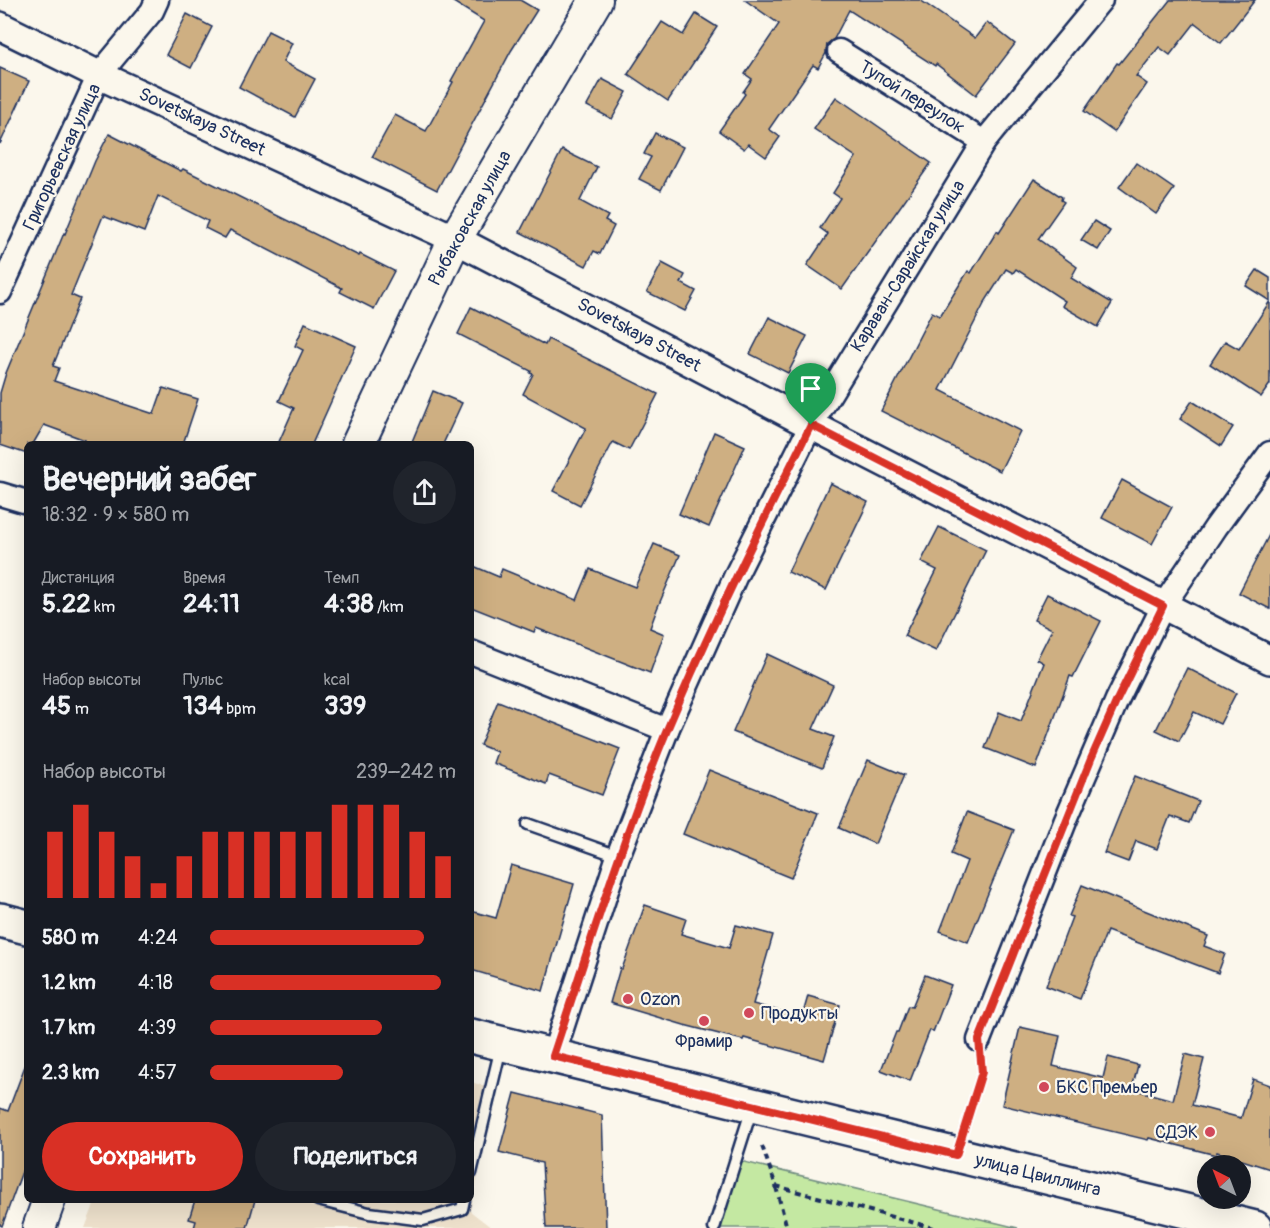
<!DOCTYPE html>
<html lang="ru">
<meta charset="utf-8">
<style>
body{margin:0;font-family:Pangolin,sans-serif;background:#20242c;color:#f1f3f6;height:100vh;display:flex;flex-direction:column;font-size:22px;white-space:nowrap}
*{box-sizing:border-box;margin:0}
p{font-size:20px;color:#9ea1a6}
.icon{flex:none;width:33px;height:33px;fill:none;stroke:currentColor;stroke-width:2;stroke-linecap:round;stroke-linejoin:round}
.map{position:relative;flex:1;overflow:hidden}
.sheet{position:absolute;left:24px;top:441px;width:450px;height:762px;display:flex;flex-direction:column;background:#171b24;border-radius:9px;box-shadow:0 6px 24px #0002}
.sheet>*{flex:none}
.needle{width:39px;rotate:318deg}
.buttons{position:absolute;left:1197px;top:1155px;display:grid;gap:12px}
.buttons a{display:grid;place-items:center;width:54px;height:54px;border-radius:50%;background:#171b24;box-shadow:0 6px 24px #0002;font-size:30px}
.pin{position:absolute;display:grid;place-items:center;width:51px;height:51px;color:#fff;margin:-62px -26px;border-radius:50% 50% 50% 0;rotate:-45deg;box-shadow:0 0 6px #0007}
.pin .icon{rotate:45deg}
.round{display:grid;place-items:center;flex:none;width:63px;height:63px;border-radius:32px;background:#20242c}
.overview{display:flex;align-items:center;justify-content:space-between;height:102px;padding:0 18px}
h1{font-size:33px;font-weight:700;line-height:45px}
.metrics{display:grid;grid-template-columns:repeat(3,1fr);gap:9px;height:102px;padding:6px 18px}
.metrics div{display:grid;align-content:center}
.metrics b{font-size:26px;font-weight:700}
.metrics small{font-size:16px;font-weight:400}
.metrics p{font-size:16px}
.chart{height:168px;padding:12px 18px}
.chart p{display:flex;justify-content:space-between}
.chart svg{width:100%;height:108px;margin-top:6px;stroke:#d93025;stroke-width:6}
.cta{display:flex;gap:12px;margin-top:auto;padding:12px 18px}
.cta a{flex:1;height:69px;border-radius:36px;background:#d93025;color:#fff;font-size:24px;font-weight:700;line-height:69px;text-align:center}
.cta a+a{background:#20242c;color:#f1f3f6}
ul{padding:0 18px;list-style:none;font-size:20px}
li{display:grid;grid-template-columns:96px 72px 1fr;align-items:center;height:45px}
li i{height:15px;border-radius:8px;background:#d93025}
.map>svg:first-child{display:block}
</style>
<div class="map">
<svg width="1270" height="1228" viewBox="0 0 1270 1228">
<rect width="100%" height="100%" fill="#fbf7ec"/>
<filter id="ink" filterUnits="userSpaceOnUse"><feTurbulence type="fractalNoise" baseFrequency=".0167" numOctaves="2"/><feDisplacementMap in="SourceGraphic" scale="12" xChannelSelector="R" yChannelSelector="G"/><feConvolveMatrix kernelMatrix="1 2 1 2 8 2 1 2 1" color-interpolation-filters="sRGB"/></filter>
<g filter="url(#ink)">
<path fill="#eee1cc" d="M471 1082 497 1090 470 1211 492 1228H85L96 1200H471Z"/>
<path fill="#c4e8a2" stroke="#708c80" stroke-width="1.5" d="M740 1161 1018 1228H721Z"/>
<g fill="#ceaf82" stroke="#1b2f5e" stroke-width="1.5">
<path d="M450 0H520L537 10 511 51 437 190 372 157 395 115 426 131 453 82 451 81 484 21Z"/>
<path d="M745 0H920L975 38 987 22 1015 44 976 95 936 64 935 66 849 10 834 39 827 44 826 53 818 68 813 65 769 129 780 137 766 157 748 144 744 149 719 131 745 94 743 92 752 79 745 74 779 24Z"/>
<path d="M1170 0H1255L1221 43 1195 23 1170 55 1159 47 1136 76 1147 84 1114 132 1084 111 1117 63 1119 64Z"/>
<path d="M187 14 212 27 191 68 166 55Z"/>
<path d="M696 14 717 27 668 101 628 74 662 22 683 35Z"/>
<path d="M268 31 292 43 283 62 315 79 295 117 239 87Z"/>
<path d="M0 68 29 81 0 144Z"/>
<path d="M602 79 627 92 612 119 587 106Z"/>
<path d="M836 97 931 163 842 289 807 265 828 234 820 228 840 198 833 193 856 157 814 129Z"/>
<path d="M655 133 683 147 661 190 639 179 651 157 644 154Z"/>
<path d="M109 134 181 171 183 169 359 256 360 254 394 271 374 309 340 292 342 288 230 230 225 238 205 228 208 221 158 196 144 232 103 216 71 295 80 299 53 366 59 368 54 381 154 414 163 388 198 399 183 444H83L85 440 44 425 33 444H27V454L0 445V393L6 373 64 233 65 234 95 161Z"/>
<path d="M562 150 597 167 580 201 608 216 605 221 614 226 600 254 594 251 586 266 520 232Z"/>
<path d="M1136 163 1174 189 1156 214 1119 187Z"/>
<path d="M1034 179 1062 197 1061 200 1064 202 1038 239 1077 267 1071 278 1112 303 1098 327 1062 306 1065 301 1016 269 1013 273 1006 269 985 302 940 390 1020 431 1000 471 881 411 932 312 940 316 968 271 971 273 997 231 999 233Z"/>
<path d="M1094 221 1110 231 1098 250 1081 240Z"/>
<path d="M662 263 685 275 681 283 696 291 685 311 647 292Z"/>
<path d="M1257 270 1270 278V384L1261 397 1210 364 1225 341 1239 349 1270 301 1246 286Z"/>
<path d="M471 307 545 345 548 339 658 394 629 450 613 442 580 505 553 491 586 428 523 394 533 374 530 373 531 371 458 334Z"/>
<path d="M769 317 807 336 788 373 750 354Z"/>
<path d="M305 323 356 346 312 444H278L294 408 279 401 303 350 295 346Z"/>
<path d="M433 391 462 403 443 444H411Z"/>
<path d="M1192 401 1233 427 1221 446 1180 419Z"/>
<path d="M714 432 745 446 709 527 679 514Z"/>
<path d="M1122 480 1172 507 1152 544 1102 518Z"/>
<path d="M830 483 868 502 826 590 788 572Z"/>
<path d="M939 527 986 550 936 651 904 636 937 570 921 562Z"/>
<path d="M1270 533V609L1239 593Z"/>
<path d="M654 544 680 555 657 609 650 628 664 634 650 673 536 628 534 632 471 607V565L499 577 502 569 577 600 590 569 635 587Z"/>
<path d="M1047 594 1101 621 1073 677 1070 676 1036 768 985 748 999 712 1021 721 1044 663 1037 659 1052 629 1034 620Z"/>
<path d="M767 654 833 685 813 729 834 737 822 768 733 732Z"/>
<path d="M1187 668 1236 693 1220 724 1194 712 1179 741 1156 730Z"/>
<path d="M498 701 620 749 602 795 549 775 546 784 493 763 497 752 480 745Z"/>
<path d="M868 760 904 775 875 844 839 828Z"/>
<path d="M709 770 818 813 791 878 683 834Z"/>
<path d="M1135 776 1198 801 1189 823 1170 816 1157 849 1136 841 1128 862 1104 853Z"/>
<path d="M967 812 1014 830 968 942 940 931 967 861 951 854Z"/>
<path d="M511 865 574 884 543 991 471 970V911L496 918Z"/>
<path d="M1082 885 1208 936 1204 946 1225 954 1218 973 1107 931 1080 999 1046 986 1072 917 1069 916Z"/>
<path d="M645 905 686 919 681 934 729 948 736 925 773 935 753 1004 802 1017 808 996 840 1005 824 1060 744 1038 743 1040 684 1025 610 1003 620 968 622 969Z"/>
<path d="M925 975 951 985 933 1032 930 1030 910 1081 881 1070 896 1032H898L908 1006 912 1007Z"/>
<path d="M1020 1027 1060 1036 1053 1066 1103 1078 1108 1057 1138 1065 1132 1089 1173 1100 1185 1054 1204 1059 1192 1105 1241 1118 1253 1079 1270 1085V1169L1217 1152 1216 1155 1149 1138 1148 1140 1002 1105Z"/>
<path d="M25 1066H27V1158L2 1226 0 1225V1108L8 1111Z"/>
<path d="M515 1093 602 1115 606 1228H546L542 1163 499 1152Z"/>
<path d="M195 1200H255L247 1228H194L196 1221 189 1219Z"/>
</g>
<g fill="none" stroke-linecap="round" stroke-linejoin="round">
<defs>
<g id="service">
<path d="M528 824 618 856"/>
<path d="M471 1173 501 1047"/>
<path d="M318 1200 369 1213 423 1220 462 1209 464 1200"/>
<path d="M714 1228 752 1108"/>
</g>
<g id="minor">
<path d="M839 51 984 142"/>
<path d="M0 292 99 75 152 11 157 0"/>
<path d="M0 494 27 502"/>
<path d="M471 652 667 730"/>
<path d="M979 1040 1066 819 1117 700 1163 606 1216 527 1270 453"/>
<path d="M553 1056 618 856 667 730 736 575 811 425 984 142 1101 0"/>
</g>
<path id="tertiary" d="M0 26 99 75 455 239 811 425 1270 660"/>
<g id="secondary">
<path d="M358 444 455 239 596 0"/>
<path d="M39 1228 49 1200"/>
</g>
<g id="primary">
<path d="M0 920 27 927"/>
<path d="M471 1036 1255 1228"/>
</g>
</defs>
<use href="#service" stroke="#1b2f5e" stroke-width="15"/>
<use href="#minor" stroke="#1b2f5e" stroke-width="27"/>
<use href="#tertiary" stroke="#1b2f5e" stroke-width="32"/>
<use href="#secondary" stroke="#1b2f5e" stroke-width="36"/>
<use href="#primary" stroke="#1b2f5e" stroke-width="38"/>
<g stroke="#1b2f5e" stroke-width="4" stroke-dasharray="6 4.5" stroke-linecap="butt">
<path d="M964 1129 982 1072 981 1061"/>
<path d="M762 1146 776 1186 934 1228"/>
<path d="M776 1187 787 1228"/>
</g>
<use href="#service" stroke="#fbf7ec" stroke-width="10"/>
<use href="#minor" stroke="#fbf7ec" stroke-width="22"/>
<use href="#tertiary" stroke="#fbf7ec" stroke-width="27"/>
<use href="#secondary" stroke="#fbf7ec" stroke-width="32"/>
<use href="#primary" stroke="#fbf7ec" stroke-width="33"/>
</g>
</g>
<g fill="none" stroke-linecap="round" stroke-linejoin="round" filter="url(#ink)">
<defs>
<path id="route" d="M811 425 1163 606 1117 700 1091 759 979 1040 982 1072 956 1155 553 1056C589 947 623 836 667 730 711 626 761 525 811 425Z"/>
</defs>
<use href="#route" stroke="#fff" stroke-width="12"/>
<use href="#route" stroke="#d93025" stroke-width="8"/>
</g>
<g fill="#d1495b" stroke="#fbf7ec" stroke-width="2">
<circle cx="628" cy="999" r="6"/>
<circle cx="749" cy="1013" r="6"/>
<circle cx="704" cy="1021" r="6"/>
<circle cx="1044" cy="1087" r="6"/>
<circle cx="1210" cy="1132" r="6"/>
</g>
<g text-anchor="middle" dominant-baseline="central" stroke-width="4.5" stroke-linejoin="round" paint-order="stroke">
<g font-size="18" fill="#1b2f5e" stroke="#fbf7ec">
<text transform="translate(912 97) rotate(32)">Тупой переулок</text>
<text transform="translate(202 122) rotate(25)">Sovetskaya Street</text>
<text transform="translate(62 157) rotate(-65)">Григорьевская улица</text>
<text transform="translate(470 218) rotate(-61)">Рыбаковская улица</text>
<text transform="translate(908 266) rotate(-58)">Караван-Сарайская улица</text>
<text transform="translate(639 335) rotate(28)">Sovetskaya Street</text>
<text transform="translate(1038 1175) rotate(14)">улица Цвиллинга</text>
</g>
<g font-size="18" fill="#1b2f5e" stroke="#fbf7ec" text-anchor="start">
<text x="640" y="999">Ozon</text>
<text x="761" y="1013">Продукты</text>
<text x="704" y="1041" text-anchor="middle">Фрамир</text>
<text x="1056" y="1087">БКС Премьер</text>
<text x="1198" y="1132" text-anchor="end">СДЭК</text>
</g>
</g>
</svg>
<div class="buttons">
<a><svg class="needle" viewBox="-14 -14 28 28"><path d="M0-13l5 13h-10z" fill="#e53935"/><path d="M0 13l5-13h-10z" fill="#9ea1a6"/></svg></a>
</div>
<div class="pin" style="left:811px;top:425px;background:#1e9e55"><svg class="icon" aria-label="arrive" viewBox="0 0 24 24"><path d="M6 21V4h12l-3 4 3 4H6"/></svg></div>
<section class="sheet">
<div class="overview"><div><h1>Вечерний забег</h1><p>18:32 · 9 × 580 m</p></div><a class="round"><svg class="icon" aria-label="share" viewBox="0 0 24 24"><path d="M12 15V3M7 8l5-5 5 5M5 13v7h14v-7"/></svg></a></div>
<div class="metrics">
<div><p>Дистанция</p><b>5.22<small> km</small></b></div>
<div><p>Время</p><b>24:11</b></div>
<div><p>Темп</p><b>4:38<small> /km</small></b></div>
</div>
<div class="metrics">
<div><p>Набор высоты</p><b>45<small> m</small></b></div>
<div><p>Пульс</p><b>134<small> bpm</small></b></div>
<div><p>kcal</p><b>339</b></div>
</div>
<div class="chart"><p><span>Набор высоты</span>239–242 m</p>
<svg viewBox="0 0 160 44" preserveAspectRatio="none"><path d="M5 44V17M15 44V6M25 44V17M35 44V27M45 44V38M55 44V27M65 44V17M75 44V17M85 44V17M95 44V17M105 44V17M115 44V6M125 44V6M135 44V6M145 44V17M155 44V27"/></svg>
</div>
<ul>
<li><b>580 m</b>4:24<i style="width:87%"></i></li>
<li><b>1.2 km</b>4:18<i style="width:94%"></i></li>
<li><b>1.7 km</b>4:39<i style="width:70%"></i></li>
<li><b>2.3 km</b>4:57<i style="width:54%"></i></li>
</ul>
<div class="cta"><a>Сохранить</a><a>Поделиться</a></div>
</section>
</div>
